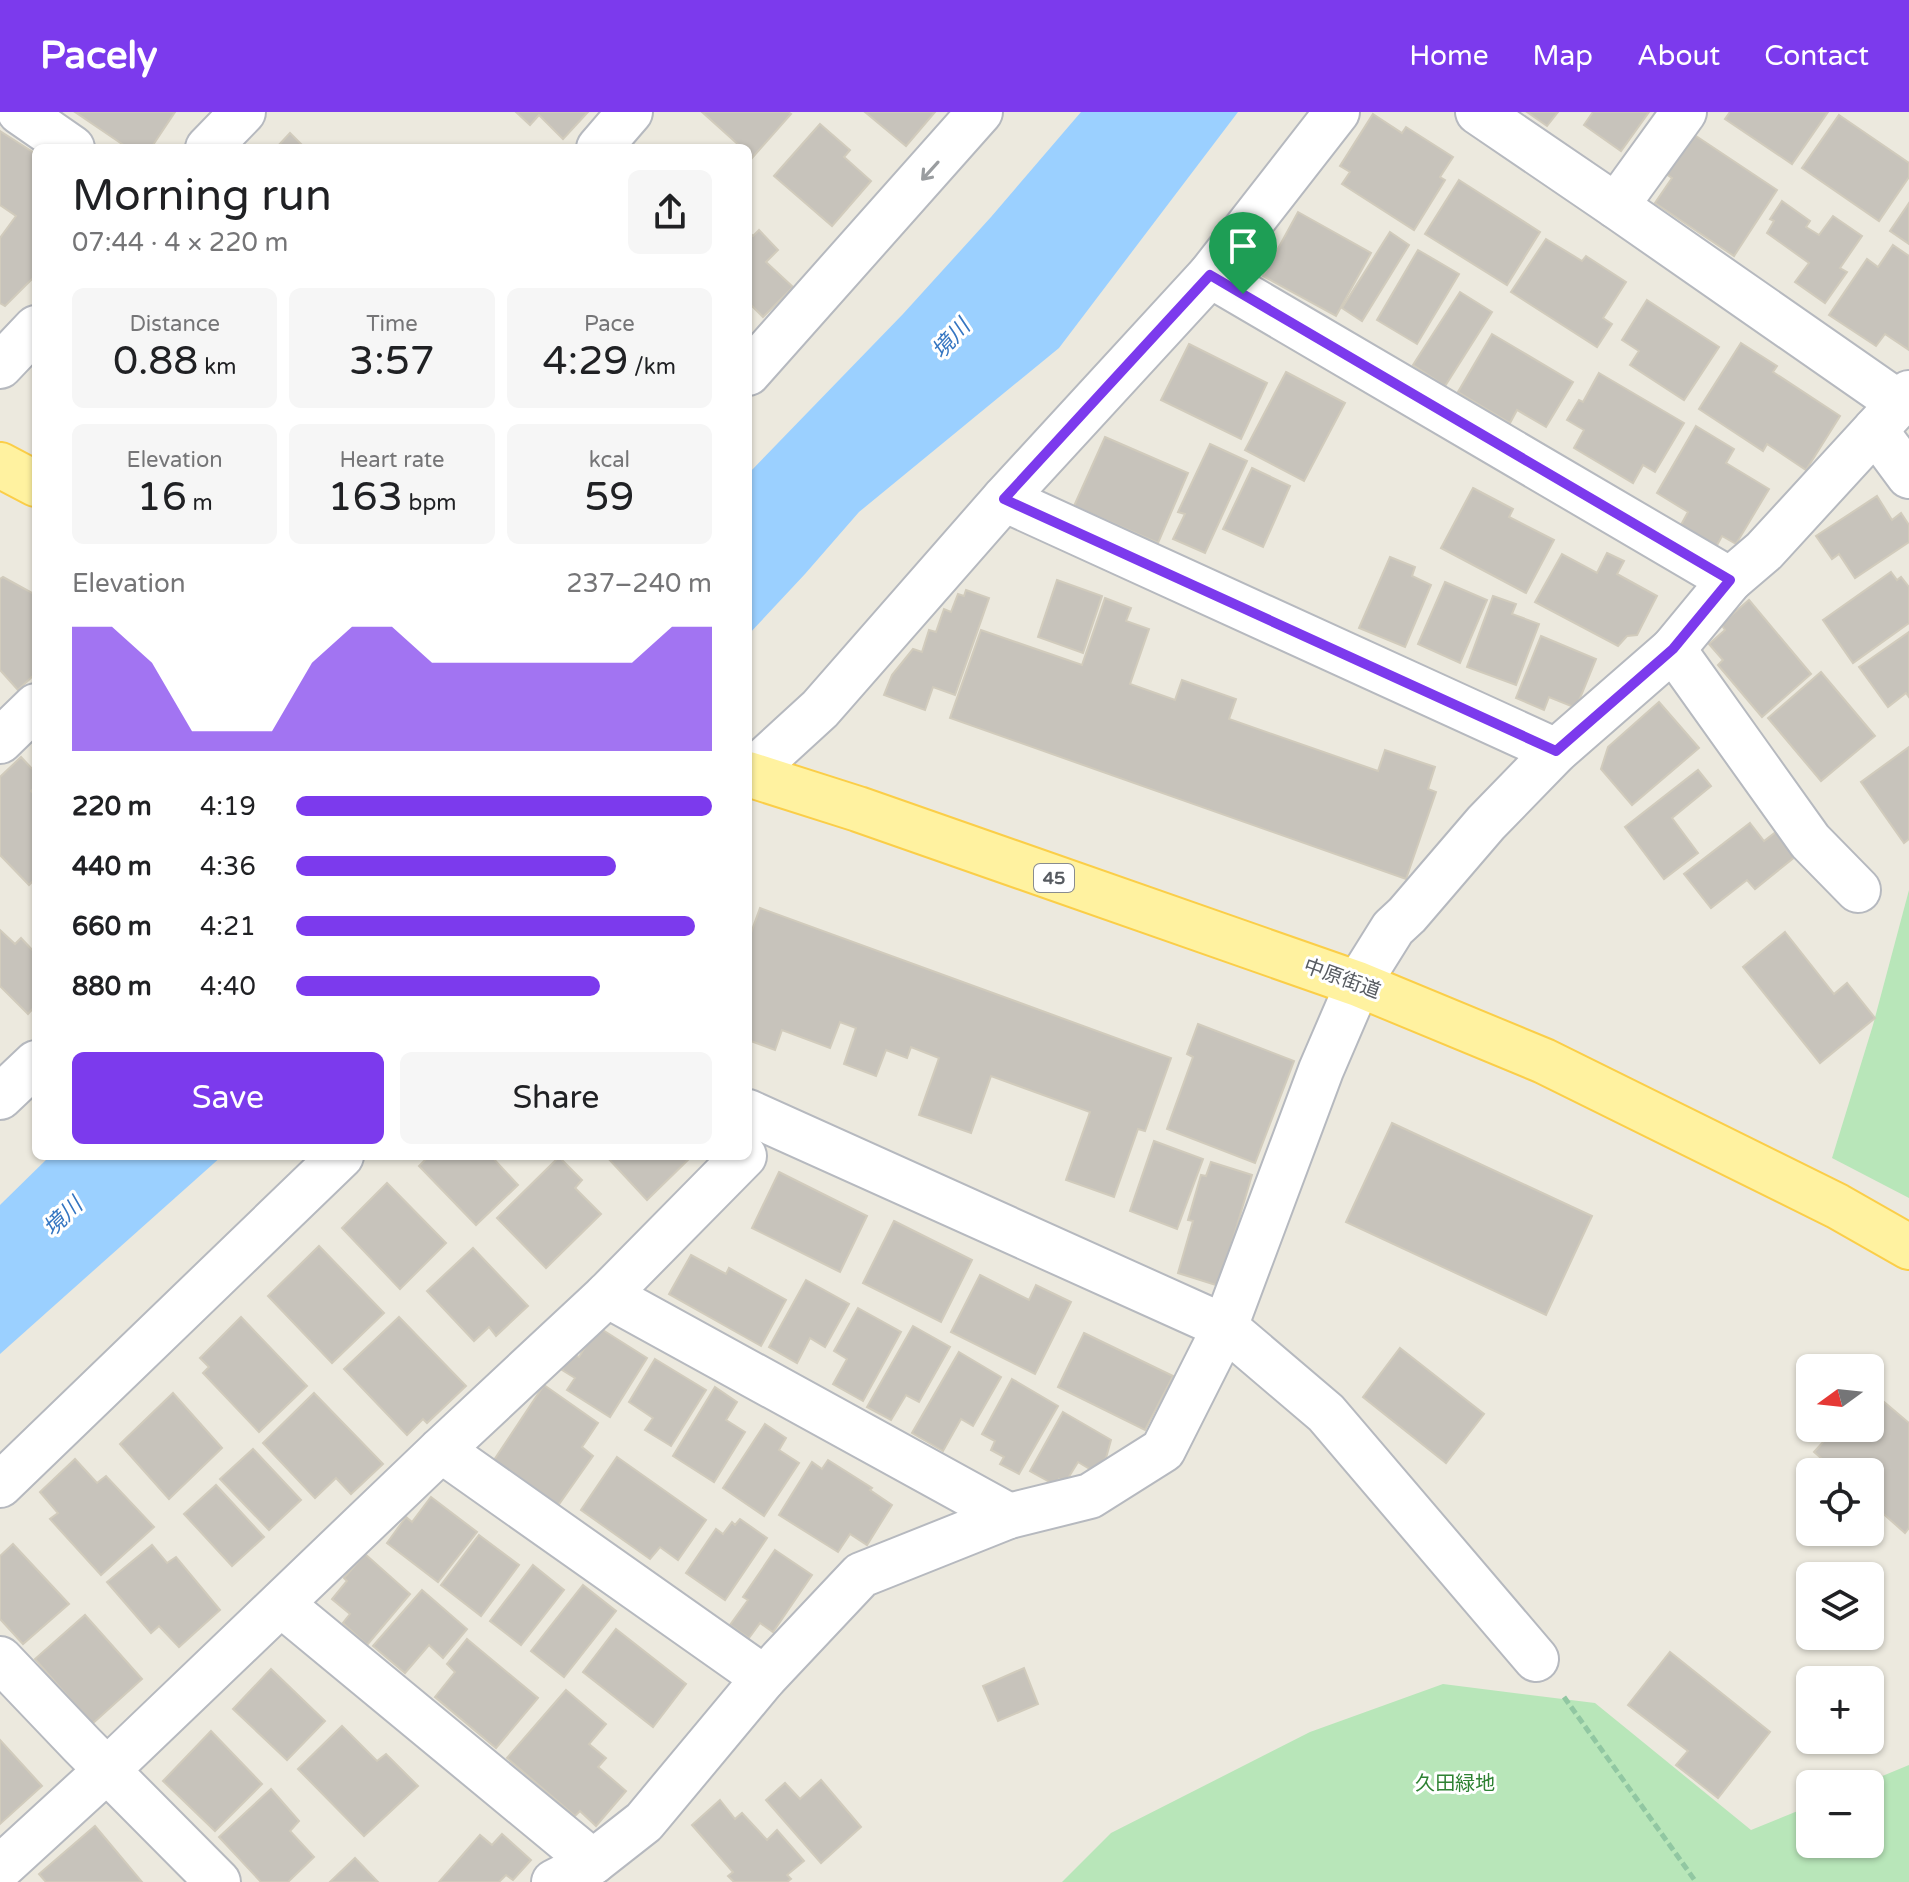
<!DOCTYPE html>
<meta charset="utf-8">
<style>
body{margin:0;font-family:"Varela Round","Noto Sans JP",sans-serif;background:#f6f6f6;color:#202124;height:100vh;display:flex;flex-direction:column;font-size:30px;white-space:nowrap}
*{box-sizing:border-box;margin:0}
p{font-size:26px;color:#757577}
.icon{flex:none;width:44px;height:44px;fill:none;stroke:currentColor;stroke-width:2;stroke-linecap:round;stroke-linejoin:round}
.map{position:relative;flex:1;overflow:hidden}
.details{position:absolute;left:32px;top:32px;width:720px;height:1016px;display:flex;flex-direction:column;background:#fff;border-radius:12px;box-shadow:0 2px 6px #0004}
.details>*{flex:none}
.needle{width:52px;rotate:255deg}
.fabs{position:absolute;left:1796px;top:1242px;display:grid;gap:16px}
.fabs a{display:grid;place-items:center;width:88px;height:88px;border-radius:12px;background:#fff;box-shadow:0 2px 6px #0004;font-size:40px}
.pin{position:absolute;display:grid;place-items:center;width:68px;height:68px;color:#fff;margin:-82px -34px;border-radius:50% 50% 50% 0;rotate:-45deg;box-shadow:0 0 8px #0007}
.pin .icon{rotate:45deg}
.round{display:grid;place-items:center;flex:none;width:84px;height:84px;border-radius:12px;background:#f6f6f6}
.headline{display:flex;align-items:center;justify-content:space-between;height:136px;padding:0 40px}
h1{font-size:44px;font-weight:600;line-height:60px}
.figures{display:grid;grid-template-columns:repeat(3,1fr);gap:12px;height:136px;padding:8px 40px}
.figures div{display:grid;align-content:center;border-radius:12px;background:#f6f6f6;text-align:center}
.figures b{font-size:40px;font-weight:600}
.figures small{font-size:22px;font-weight:400}
.figures p{font-size:22px}
.chart{height:224px;padding:16px 40px}
.chart p{display:flex;justify-content:space-between}
.chart svg{width:100%;height:144px;margin-top:8px;fill:#7c3aed;opacity:.7}
.button{display:flex;gap:16px;margin-top:auto;padding:16px 40px}
.button a{flex:1;height:92px;border-radius:12px;background:#7c3aed;color:#fff;font-size:32px;font-weight:600;line-height:92px;text-align:center}
.button a+a{background:#f6f6f6;color:#202124}
ul{padding:0 40px;list-style:none;font-size:26px}
li{display:grid;grid-template-columns:128px 96px 1fr;align-items:center;height:60px}
li i{height:20px;border-radius:10px;background:#7c3aed}
header{display:flex;align-items:center;gap:48px;box-sizing:border-box;height:112px;padding:0 40px;background:#7c3aed;color:#fff}
header strong{font-size:38px}
nav{display:flex;gap:44px;margin-inline-start:auto;font-size:28px}
.map>svg:first-child{display:block}
</style>
<header>
<strong>Pacely</strong>
<nav><a>Home</a><a>Map</a><a>About</a><a>Contact</a></nav>
</header>
<div class="map">
<svg width="1909" height="1770" viewBox="0 0 1909 1770">
<rect width="100%" height="100%" fill="#ece9de"/>
<g fill="#b8e6b9">
<path d="M1909 778V1086L1832 1046 1873 913Z"/>
<path d="M1443 1572 1595 1591 1751 1718 1810 1694V1732H1870V1672H1863L1909 1653V1770H1062L1111 1721 1310 1620Z"/>
</g>
<g fill="#9bd0ff">
<path d="M1081 0H1238L1059 236 859 400 805 462 748 523V362L903 202 991 105Z"/>
<path d="M50 1044H222L0 1242V1093Z"/>
</g>
<g fill="#c7c3bb" stroke="#d1cbbc" stroke-width="2">
<path d="M75 0H175L151 36H142L137 33 134 36H128Z"/>
<path d="M516 0H588L563 27 539 3 530 13Z"/>
<path d="M702 0H788L791 2 752 46 748 42V36H742Z"/>
<path d="M865 0H935L906 34Z"/>
<path d="M1527 0H1558L1547 14Z"/>
<path d="M1593 0H1649L1621 39 1584 13Z"/>
<path d="M1730 0H1828L1792 52 1725 7Z"/>
<path d="M1373 2 1402 21 1406 15 1453 45 1440 65 1445 68 1414 118 1342 72 1350 60 1340 54Z"/>
<path d="M1839 3 1909 51V65L1879 109 1802 56Z"/>
<path d="M820 12 850 38 844 45 871 69 832 114 774 64Z"/>
<path d="M0 19 36 42V163L5 194 0 191V126L16 104 0 93Z"/>
<path d="M290 21 305 36H276Z"/>
<path d="M1693 22 1777 78 1734 144 1655 91 1672 66 1666 62Z"/>
<path d="M1459 68 1540 120 1507 173 1425 122Z"/>
<path d="M1782 89 1810 109 1806 115 1819 123 1833 104 1862 124 1840 156 1847 160 1825 191 1795 170 1809 151 1767 121 1774 109 1770 107Z"/>
<path d="M1909 91V132L1890 119Z"/>
<path d="M1298 100 1371 141 1336 204 1263 164Z"/>
<path d="M759 118 778 138 766 150 793 175 763 205 748 190V119L753 124Z"/>
<path d="M1390 120 1409 133 1362 209 1342 196Z"/>
<path d="M1546 127 1582 149 1586 144 1626 170 1603 206 1612 212 1597 235 1511 180Z"/>
<path d="M1893 133 1909 144V238L1885 222 1876 234 1829 203 1867 147 1878 155Z"/>
<path d="M1418 138 1459 162 1417 232 1377 208Z"/>
<path d="M1460 180 1492 200 1445 274 1413 253Z"/>
<path d="M1647 188 1719 235 1684 288 1630 253 1639 239 1622 228Z"/>
<path d="M1492 222 1573 270 1546 315 1517 298 1510 311 1458 280Z"/>
<path d="M1741 231 1777 254 1773 260 1840 304 1806 358 1767 332 1763 339 1699 297Z"/>
<path d="M1189 232 1267 271 1241 327 1161 288Z"/>
<path d="M1286 260 1345 291 1304 369 1245 338Z"/>
<path d="M1599 261 1684 311 1655 360 1643 353 1633 371 1574 336 1584 318 1567 308 1579 288 1583 290Z"/>
<path d="M1696 314 1734 337 1726 351 1769 377 1736 432 1722 424 1716 435 1681 413 1688 400 1657 381Z"/>
<path d="M1105 325 1188 361 1158 431 1074 394Z"/>
<path d="M1210 332 1247 349 1205 441 1173 427 1185 402 1178 400Z"/>
<path d="M1252 356 1290 374 1263 435 1223 417Z"/>
<path d="M1473 376 1513 397 1509 405 1554 428 1526 481 1441 436Z"/>
<path d="M1877 384 1892 408 1901 401 1909 413V430L1855 466 1839 442 1832 447 1816 424Z"/>
<path d="M1607 441 1624 449 1617 462 1657 484 1637 523 1627 524 1618 534 1535 490 1562 442 1597 461Z"/>
<path d="M1390 445 1415 455 1412 464 1431 473 1405 535 1359 516Z"/>
<path d="M1891 460 1897 468 1901 465 1909 475V511L1853 551 1823 508Z"/>
<path d="M3 465 36 483V561L18 578 0 558V467Z"/>
<path d="M1057 468 1102 484 1083 541 1038 525Z"/>
<path d="M1445 470 1487 488 1460 551 1418 532Z"/>
<path d="M966 478 989 486 955 583 933 575 925 598 884 583 892 563 913 537 922 540 929 518 936 520 944 497 951 500 958 482 964 484Z"/>
<path d="M1493 484 1516 492 1512 502 1539 512 1516 573 1467 555Z"/>
<path d="M1105 486 1131 496 1126 509 1149 517 1130 572 1175 588 1182 568 1236 587 1229 607 1378 659 1385 638 1435 655 1428 677 1436 680 1406 767 950 606 981 518 1082 553Z"/>
<path d="M1749 488 1811 562 1762 605 1718 553 1723 548 1709 532 1725 518 1721 512Z"/>
<path d="M1909 520V585L1906 581 1888 595 1859 555Z"/>
<path d="M1541 524 1596 547 1576 596 1549 585 1544 598 1516 586Z"/>
<path d="M1821 560 1875 624 1821 669 1768 606Z"/>
<path d="M1659 590 1699 636 1632 693 1601 657 1608 635Z"/>
<path d="M1909 635V727L1904 731 1861 670Z"/>
<path d="M21 645 36 661V674L31 679 36 684V766L29 773 0 743V665Z"/>
<path d="M1698 658 1711 674 1672 706 1698 741 1664 767 1625 715Z"/>
<path d="M1750 711 1764 729 1781 716 1801 740 1755 777 1747 768 1711 796 1684 762Z"/>
<path d="M760 796 1171 946 1145 1019 1138 1017 1114 1085 1066 1068 1090 1000 991 964 971 1021 919 1003 939 946 911 935 907 946 886 938 876 964 844 952 856 916 840 910 830 936 782 918 775 938 748 928V829Z"/>
<path d="M0 818 15 832 21 826 36 842V893L28 902 0 874Z"/>
<path d="M1785 820 1834 882 1847 871 1875 906 1820 951 1743 855Z"/>
<path d="M1198 912 1294 949 1255 1051 1167 1017 1193 945 1187 942Z"/>
<path d="M1392 1011 1592 1104 1546 1203 1346 1110Z"/>
<path d="M1154 1029 1203 1047 1177 1117 1130 1099Z"/>
<path d="M429 1044H491L518 1073 476 1113 419 1054Z"/>
<path d="M606 1044H692L647 1088Z"/>
<path d="M559 1045 582 1068 575 1076 601 1102 546 1156 497 1106Z"/>
<path d="M1211 1050 1252 1063 1219 1174 1178 1161 1193 1109 1188 1108 1201 1063 1206 1064Z"/>
<path d="M779 1060 867 1104 840 1160 752 1116Z"/>
<path d="M387 1071 446 1131 400 1177 342 1116Z"/>
<path d="M894 1109 972 1148 941 1210 863 1171Z"/>
<path d="M319 1134 384 1201 332 1251 268 1184Z"/>
<path d="M473 1136 528 1194 496 1224 489 1215 474 1229 427 1179Z"/>
<path d="M691 1143 726 1162 729 1156 786 1188 761 1234 669 1182Z"/>
<path d="M980 1163 1029 1188 1036 1173 1071 1190 1035 1262 951 1220Z"/>
<path d="M806 1168 849 1192 825 1235 810 1226 797 1251 769 1235Z"/>
<path d="M858 1196 901 1220 863 1289 833 1272 847 1247 834 1239Z"/>
<path d="M241 1205 307 1274 259 1320 203 1261 209 1255 200 1246Z"/>
<path d="M399 1205 466 1274 427 1311 423 1307 407 1323 344 1257Z"/>
<path d="M913 1214 950 1235 919 1290 906 1283 891 1308 867 1295Z"/>
<path d="M598 1215 647 1246 610 1305 567 1278 575 1266 562 1258 572 1241 579 1245Z"/>
<path d="M1084 1221 1173 1264 1145 1318 1058 1275Z"/>
<path d="M1400 1236 1484 1302 1446 1351 1363 1285Z"/>
<path d="M959 1240 1001 1265 973 1314 961 1307 943 1339 912 1321Z"/>
<path d="M655 1247 706 1278 671 1334 645 1318 653 1306 629 1290Z"/>
<path d="M1012 1267 1058 1294 1019 1362 1000 1352 1004 1345 991 1338 995 1329 982 1322Z"/>
<path d="M544 1273 598 1311 582 1335 593 1344 557 1395 492 1351Z"/>
<path d="M715 1275 737 1290 726 1308 745 1320 714 1370 673 1344Z"/>
<path d="M1870 1278 1909 1311V1416L1905 1421 1870 1390V1360H1837L1814 1340 1836 1316H1870Z"/>
<path d="M173 1281 222 1336 169 1387 120 1332Z"/>
<path d="M314 1281 383 1352 351 1382 336 1366 315 1386 263 1331Z"/>
<path d="M1063 1300 1111 1328 1106 1346 1093 1359 1078 1350 1065 1371 1059 1367 1055 1373 1030 1359Z"/>
<path d="M765 1312 786 1326 779 1338 799 1351 764 1404 723 1376Z"/>
<path d="M253 1337 301 1388 269 1418 220 1367Z"/>
<path d="M617 1345 706 1408 678 1448 660 1435 650 1447 581 1398Z"/>
<path d="M75 1347 97 1371 106 1364 154 1415 101 1463 50 1407 58 1401 40 1380Z"/>
<path d="M828 1348 872 1376 870 1378 892 1393 867 1433 850 1422 838 1440 779 1403 812 1350 822 1357Z"/>
<path d="M216 1373 264 1425 232 1454 184 1402Z"/>
<path d="M431 1385 477 1420 438 1470 387 1431 406 1405 412 1410Z"/>
<path d="M740 1407 767 1426 725 1488 686 1461 716 1417 723 1422 732 1410 735 1413Z"/>
<path d="M479 1423 519 1453 481 1504 441 1473Z"/>
<path d="M13 1432 69 1492 23 1532 0 1507V1444Z"/>
<path d="M152 1433 167 1451 176 1445 220 1498 179 1535 159 1514 151 1521 107 1470Z"/>
<path d="M775 1438 812 1463 773 1520 760 1511 749 1526 730 1513 748 1488 743 1485Z"/>
<path d="M365 1442 410 1482 367 1533 343 1511 350 1502 332 1487 347 1469 344 1466Z"/>
<path d="M533 1453 564 1478 521 1533 490 1509Z"/>
<path d="M583 1473 616 1499 564 1565 531 1539Z"/>
<path d="M422 1478 467 1517 443 1546 429 1533 405 1561 373 1534Z"/>
<path d="M85 1503 142 1567 92 1612 35 1547Z"/>
<path d="M616 1517 686 1572 653 1615 583 1560Z"/>
<path d="M467 1527 538 1586 496 1636 435 1585 455 1560 447 1552Z"/>
<path d="M1670 1540 1770 1620 1718 1686 1676 1653 1688 1639 1628 1593Z"/>
<path d="M1024 1556 1038 1592 998 1609 983 1574Z"/>
<path d="M271 1557 325 1609 287 1648 233 1597Z"/>
<path d="M566 1578 606 1612 589 1632 606 1646 598 1655 626 1679 596 1714 580 1699 575 1704 507 1646Z"/>
<path d="M342 1614 377 1649 386 1642 418 1674 364 1724 298 1657Z"/>
<path d="M211 1619 262 1672 215 1719 163 1669Z"/>
<path d="M0 1628 42 1674 0 1712Z"/>
<path d="M821 1668 861 1715 821 1751 766 1688 785 1671 800 1687Z"/>
<path d="M271 1677 299 1709 290 1719 314 1745 288 1770H261L219 1725Z"/>
<path d="M720 1688 735 1707 742 1701 767 1728 777 1718 804 1749 787 1763 791 1767 787 1770H734L728 1764 733 1760 692 1713Z"/>
<path d="M95 1714 142 1770H46L39 1762Z"/>
<path d="M502 1722 531 1748 513 1768 506 1763 499 1770H439L480 1723 492 1733Z"/>
<path d="M355 1746 378 1770H330Z"/>
</g>
<g fill="none" stroke-linecap="round" stroke-linejoin="round">
<defs>
<g id="minor">
<path d="M20 0 72 36"/>
<path d="M1478 0 1616 94 1899 291"/>
<path d="M208 36 243 0"/>
<path d="M599 36 630 0"/>
<path d="M1616 94 1684 0"/>
<path d="M1210 163 1730 468"/>
<path d="M0 254 36 216"/>
<path d="M748 261 980 0"/>
<path d="M1875 318 1909 364"/>
<path d="M1004 387 1556 639"/>
<path d="M1673 537 1810 729 1858 778"/>
<path d="M0 629 36 594"/>
<path d="M748 663 820 597 1004 387 1210 163 1337 0"/>
<path d="M0 985 36 951"/>
<path d="M748 1000 1225 1215 1326 1301 1536 1547"/>
<path d="M607 1183 1009 1404"/>
<path d="M441 1338 764 1566"/>
<path d="M0 1373 341 1044"/>
<path d="M281 1492 593 1750"/>
<path d="M0 1547 82 1633 218 1770"/>
<path d="M0 1756 107 1658 441 1338 607 1183 744 1044"/>
<path d="M554 1770 593 1750 644 1710 764 1566 861 1463 1009 1404 1090 1384 1163 1338 1225 1215 1321 958 1358 872 1393 816 1407 803 1486 711 1556 639 1673 537 1730 468 1764 439 1909 281"/>
</g>
<g id="major">
<path d="M0 353 36 372"/>
<path d="M748 662 858 697 1358 872 1544 949 1837 1094 1909 1135"/>
</g>
</defs>
<use href="#minor" stroke="#b6b9bf" stroke-width="48"/>
<use href="#major" stroke="#fbce48" stroke-width="48"/>
<path stroke="#91c7a2" stroke-width="5" stroke-dasharray="8 4" stroke-linecap="butt" d="M1564 1585 1696 1770"/>
<use href="#minor" stroke="#fff" stroke-width="44"/>
<use href="#major" stroke="#fff2a0" stroke-width="44"/>
</g>
<defs><path id="oneway-shaft" d="M-6 0H5M1.5-3L5.5 0L1.5 3" fill="none" stroke-width="1.6" stroke-linecap="round" stroke-linejoin="round" transform="scale(2)"/></defs>
<use stroke="#9a9da0" href="#oneway-shaft" transform="translate(930 59) rotate(132)"/>
<g fill="none" stroke-linecap="round" stroke-linejoin="round">
<defs>
<path id="route" d="M1210 163 1730 468 1673 537 1556 639 1004 387Z"/>
</defs>
<use href="#route" stroke="#fff" stroke-width="16"/>
<use href="#route" stroke="#7c3aed" stroke-width="10"/>
</g>
<g text-anchor="middle" dominant-baseline="central" stroke-width="6" stroke-linejoin="round" paint-order="stroke">
<rect fill="#fff" stroke="#898c90" stroke-width="2" x="1034" y="752" width="40" height="28" rx="6"/>
<g font-size="18" font-weight="bold" fill="#575b61">
<text x="1054" y="766">45</text>
</g>
<g font-size="20" fill="#575b61" stroke="#fff">
<text transform="translate(1342 867) rotate(20)">中原街道</text>
</g>
<g font-size="20" fill="#2e8233" stroke="#fff">
<text x="1455" y="1672">久田緑地</text>
</g>
<g font-size="22" font-style="italic" fill="#3475c1" stroke="#fff">
<text transform="translate(951 227) rotate(-48)">境川</text>
<text transform="translate(63 1105) rotate(-44)">境川</text>
</g>
</g>
</svg>
<div class="fabs">
<a><svg class="needle" viewBox="-14 -14 28 28"><path d="M0-13l5 13h-10z" fill="#e53935"/><path d="M0 13l5-13h-10z" fill="#757577"/></svg></a>
<a><svg class="icon" aria-label="locate" viewBox="0 0 24 24"><circle cx="12" cy="12" r="6"/><path d="M12 2v4M12 18v4M2 12h4M18 12h4"/></svg></a>
<a><svg class="icon" aria-label="layers" viewBox="0 0 24 24"><path d="M12 4l9 5-9 5-9-5zM3 14l9 5 9-5"/></svg></a>
<a>+</a>
<a>−</a>
</div>
<div class="pin" style="left:1243px;top:182px;background:#1e9e55"><svg class="icon" aria-label="arrive" viewBox="0 0 24 24"><path d="M6 21V4h12l-3 4 3 4H6"/></svg></div>
<section class="details">
<div class="headline"><div><h1>Morning run</h1><p>07:44 · 4 × 220 m</p></div><a class="round"><svg class="icon" aria-label="share" viewBox="0 0 24 24"><path d="M12 15V3M7 8l5-5 5 5M5 13v7h14v-7"/></svg></a></div>
<div class="figures">
<div><p>Distance</p><b>0.88<small> km</small></b></div>
<div><p>Time</p><b>3:57</b></div>
<div><p>Pace</p><b>4:29<small> /km</small></b></div>
</div>
<div class="figures">
<div><p>Elevation</p><b>16<small> m</small></b></div>
<div><p>Heart rate</p><b>163<small> bpm</small></b></div>
<div><p>kcal</p><b>59</b></div>
</div>
<div class="chart"><p><span>Elevation</span>237–240 m</p>
<svg viewBox="0 0 160 44" preserveAspectRatio="none"><path d="M0 44V6L10 6L20 17L30 38L40 38L50 38L60 17L70 6L80 6L90 17L100 17L110 17L120 17L130 17L140 17L150 6L160 6V44z"/></svg>
</div>
<ul>
<li><b>220 m</b>4:19<i style="width:100%"></i></li>
<li><b>440 m</b>4:36<i style="width:77%"></i></li>
<li><b>660 m</b>4:21<i style="width:96%"></i></li>
<li><b>880 m</b>4:40<i style="width:73%"></i></li>
</ul>
<div class="button"><a>Save</a><a>Share</a></div>
</section>
</div>
